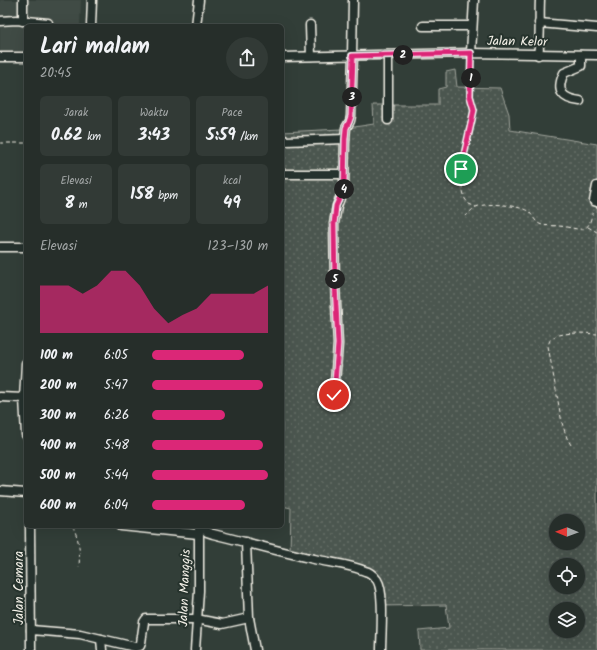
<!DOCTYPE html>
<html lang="id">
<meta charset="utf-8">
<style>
body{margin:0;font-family:Kalam,sans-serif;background:#323a36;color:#f1f3f6;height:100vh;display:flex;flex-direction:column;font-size:15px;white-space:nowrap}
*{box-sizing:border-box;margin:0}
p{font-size:13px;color:#a4a8a8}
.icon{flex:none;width:22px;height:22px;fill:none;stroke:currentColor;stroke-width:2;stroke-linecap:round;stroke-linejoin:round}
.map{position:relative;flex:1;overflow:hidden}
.details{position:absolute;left:24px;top:24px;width:260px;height:504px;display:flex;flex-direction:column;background:#262e2a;border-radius:6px;box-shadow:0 4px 16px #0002,0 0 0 1px #424a47}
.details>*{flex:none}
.needle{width:26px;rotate:271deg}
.controls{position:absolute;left:549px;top:514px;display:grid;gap:8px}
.controls a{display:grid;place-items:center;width:36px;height:36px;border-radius:50%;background:#262e2a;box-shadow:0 4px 16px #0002,0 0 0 1px #424a47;font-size:20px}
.pin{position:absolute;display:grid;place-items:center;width:34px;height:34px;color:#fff;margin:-17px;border:2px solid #fff;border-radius:50%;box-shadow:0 1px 4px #0007}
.km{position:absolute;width:20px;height:20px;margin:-10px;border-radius:50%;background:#222;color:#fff;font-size:11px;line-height:20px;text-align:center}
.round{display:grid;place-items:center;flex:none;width:42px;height:42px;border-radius:21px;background:#323a36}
.headline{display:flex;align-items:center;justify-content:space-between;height:68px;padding:0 16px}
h1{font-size:22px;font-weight:700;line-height:30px}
.figures{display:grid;grid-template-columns:repeat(3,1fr);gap:6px;height:68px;padding:4px 16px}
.figures div{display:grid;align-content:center;border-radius:6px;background:#323a36;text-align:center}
.figures b{font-size:17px;font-weight:700}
.figures small{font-size:11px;font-weight:400}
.figures p{font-size:11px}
.chart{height:112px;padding:8px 16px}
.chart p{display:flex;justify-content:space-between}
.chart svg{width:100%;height:72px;margin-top:4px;fill:#db2777;opacity:.7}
ul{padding:0 16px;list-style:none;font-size:13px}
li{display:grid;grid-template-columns:64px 48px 1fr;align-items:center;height:30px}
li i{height:10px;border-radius:5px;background:#db2777}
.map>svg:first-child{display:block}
</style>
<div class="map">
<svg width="597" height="650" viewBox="0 0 597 650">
<defs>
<pattern id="grass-dots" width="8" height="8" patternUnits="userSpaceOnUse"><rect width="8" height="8" fill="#4c564f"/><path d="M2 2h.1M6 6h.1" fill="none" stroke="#666f68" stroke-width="1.8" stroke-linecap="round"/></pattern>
</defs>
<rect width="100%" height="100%" fill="#323e38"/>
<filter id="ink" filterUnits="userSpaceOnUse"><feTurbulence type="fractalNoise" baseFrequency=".025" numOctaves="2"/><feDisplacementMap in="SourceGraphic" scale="8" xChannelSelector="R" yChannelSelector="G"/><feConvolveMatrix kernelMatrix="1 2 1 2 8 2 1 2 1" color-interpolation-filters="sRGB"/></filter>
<g filter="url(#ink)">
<path fill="#404b44" d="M0 0H81L80 26H26V57H0Z"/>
<path fill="url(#grass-dots)" stroke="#a0a49c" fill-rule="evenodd" d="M455 70 457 87 500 88 509 114 510 130 597 144V650H420L419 631 449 628 446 605 379 606 374 584 356 565 290 552 291 508 282 506V132L341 129 374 124 373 105H438V89L446 87V72ZM556 521H578V543H556ZM556 565H578V587H556ZM556 609H578V631H556Z"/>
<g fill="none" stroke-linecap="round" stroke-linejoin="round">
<defs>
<g id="minor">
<path d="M0 21 16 20 48 23"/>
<path d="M23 21V0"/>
<path d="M539 23 597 28"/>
<path d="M310 25 311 56"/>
<path d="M91 26 92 0"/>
<path d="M196 26 199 0"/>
<path d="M423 26H472"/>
<path d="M471 53 474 0"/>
<path d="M538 55C541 37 539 18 540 0"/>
<path d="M352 56 353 0"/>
<path d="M0 57H26"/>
<path d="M282 57 471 53 597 55"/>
<path d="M580 101C563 99 555 92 564 73L581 66V55"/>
<path d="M388 120V55"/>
<path d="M282 139 286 141 345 139"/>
<path d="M282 174H344"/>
<path d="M597 186 594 201 597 202"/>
<path d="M0 247H26"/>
<path d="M26 363 24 398 26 435"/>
<path d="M334 395 338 344 335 285 334 224 337 206 344 188 345 139 346 128 350 121 351 116 353 56"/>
<path d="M0 397 24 398"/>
<path d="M0 491 26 493"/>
<path d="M30 526 31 650"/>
<path d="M121 526 198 534"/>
<path d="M202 526 207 532 213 534C246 542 280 552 314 559 331 563 349 564 365 571 370 572 374 576 377 580 385 592 381 634 381 650"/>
<path d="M246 542 249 618 255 650"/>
<path d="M31 630 80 634 135 647 140 646 141 643 144 622 146 619H196L222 624 249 618"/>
<path d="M101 639 102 650"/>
<path d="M195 650 199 591V526"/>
</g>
</defs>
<use href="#minor" stroke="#f4f1e8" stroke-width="11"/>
<g stroke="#f4f1e8" stroke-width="1" stroke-dasharray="4 3" stroke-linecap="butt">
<path d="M471 60V97L474 110 461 169 462 187 465 199 469 204 476 207"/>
<path d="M0 143H26"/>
<path d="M465 217C468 214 472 209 476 207 488 202 517 205 528 211 532 214 534 220 538 223 543 227 553 225 559 226 581 228 589 238 593 208"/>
<path d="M588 227 597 232"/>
<path d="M571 445 567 438 562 423 548 346C548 345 550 340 550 340 557 331 586 333 597 334"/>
<path d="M72 526C80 539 80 552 79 567"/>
</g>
<use href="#minor" stroke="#26332d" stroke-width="8"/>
</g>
</g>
<g fill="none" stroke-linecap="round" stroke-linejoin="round" filter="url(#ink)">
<defs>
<path id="route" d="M334 395 338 344 335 285 334 224 336 206 344 188 345 139 346 128 349 122 351 116 353 56H352L471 53 470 96 474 110 461 169"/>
</defs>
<use href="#route" stroke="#fff" stroke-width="8"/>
<use href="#route" stroke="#db2777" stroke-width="5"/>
</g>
<g text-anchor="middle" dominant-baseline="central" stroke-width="4" stroke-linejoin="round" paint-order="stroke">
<g font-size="13" fill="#f4f1e8" stroke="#26332d">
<text transform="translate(517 42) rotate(1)">Jalan Kelor</text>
<text transform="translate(19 588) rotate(-90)">Jalan Cemara</text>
<text transform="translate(185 588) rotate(-88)">Jalan Manggis</text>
</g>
</g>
</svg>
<div class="controls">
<a><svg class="needle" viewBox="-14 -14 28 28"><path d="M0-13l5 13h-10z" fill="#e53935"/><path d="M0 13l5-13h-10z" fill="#a4a8a8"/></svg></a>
<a><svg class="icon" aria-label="locate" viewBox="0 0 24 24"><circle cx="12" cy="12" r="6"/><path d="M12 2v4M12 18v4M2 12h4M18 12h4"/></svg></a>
<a><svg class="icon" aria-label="layers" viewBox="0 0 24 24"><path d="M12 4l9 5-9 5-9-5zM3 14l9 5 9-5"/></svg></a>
</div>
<div class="pin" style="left:461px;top:169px;background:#1e9e55"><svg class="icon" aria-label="arrive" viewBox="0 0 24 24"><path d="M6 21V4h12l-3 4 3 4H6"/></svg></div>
<div class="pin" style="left:334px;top:395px;background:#d93025"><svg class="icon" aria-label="check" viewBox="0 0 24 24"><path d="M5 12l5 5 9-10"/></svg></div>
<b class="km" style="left:471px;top:78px">1</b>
<b class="km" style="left:403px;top:55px">2</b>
<b class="km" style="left:352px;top:97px">3</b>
<b class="km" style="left:344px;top:189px">4</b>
<b class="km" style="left:335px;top:279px">5</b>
<section class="details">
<div class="headline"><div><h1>Lari malam</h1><p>20:45</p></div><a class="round"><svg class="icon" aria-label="share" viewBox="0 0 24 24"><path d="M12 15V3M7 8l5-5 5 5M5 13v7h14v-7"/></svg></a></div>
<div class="figures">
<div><p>Jarak</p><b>0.62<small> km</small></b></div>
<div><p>Waktu</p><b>3:43</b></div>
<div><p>Pace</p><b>5:59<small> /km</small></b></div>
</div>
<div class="figures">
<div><p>Elevasi</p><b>8<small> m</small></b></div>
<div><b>158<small> bpm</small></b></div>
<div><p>kcal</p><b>49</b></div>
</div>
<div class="chart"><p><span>Elevasi</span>123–130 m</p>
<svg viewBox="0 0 160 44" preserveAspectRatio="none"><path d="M0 44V15L10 15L20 15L30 20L40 15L50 6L60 6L70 15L80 29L90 38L100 33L110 29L120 20L130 20L140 20L150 20L160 15V44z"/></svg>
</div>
<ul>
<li><b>100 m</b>6:05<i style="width:79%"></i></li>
<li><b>200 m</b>5:47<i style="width:96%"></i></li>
<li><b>300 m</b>6:26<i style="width:63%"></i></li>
<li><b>400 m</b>5:48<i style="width:96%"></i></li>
<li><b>500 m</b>5:44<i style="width:100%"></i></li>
<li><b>600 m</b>6:04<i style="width:80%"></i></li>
</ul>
</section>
</div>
